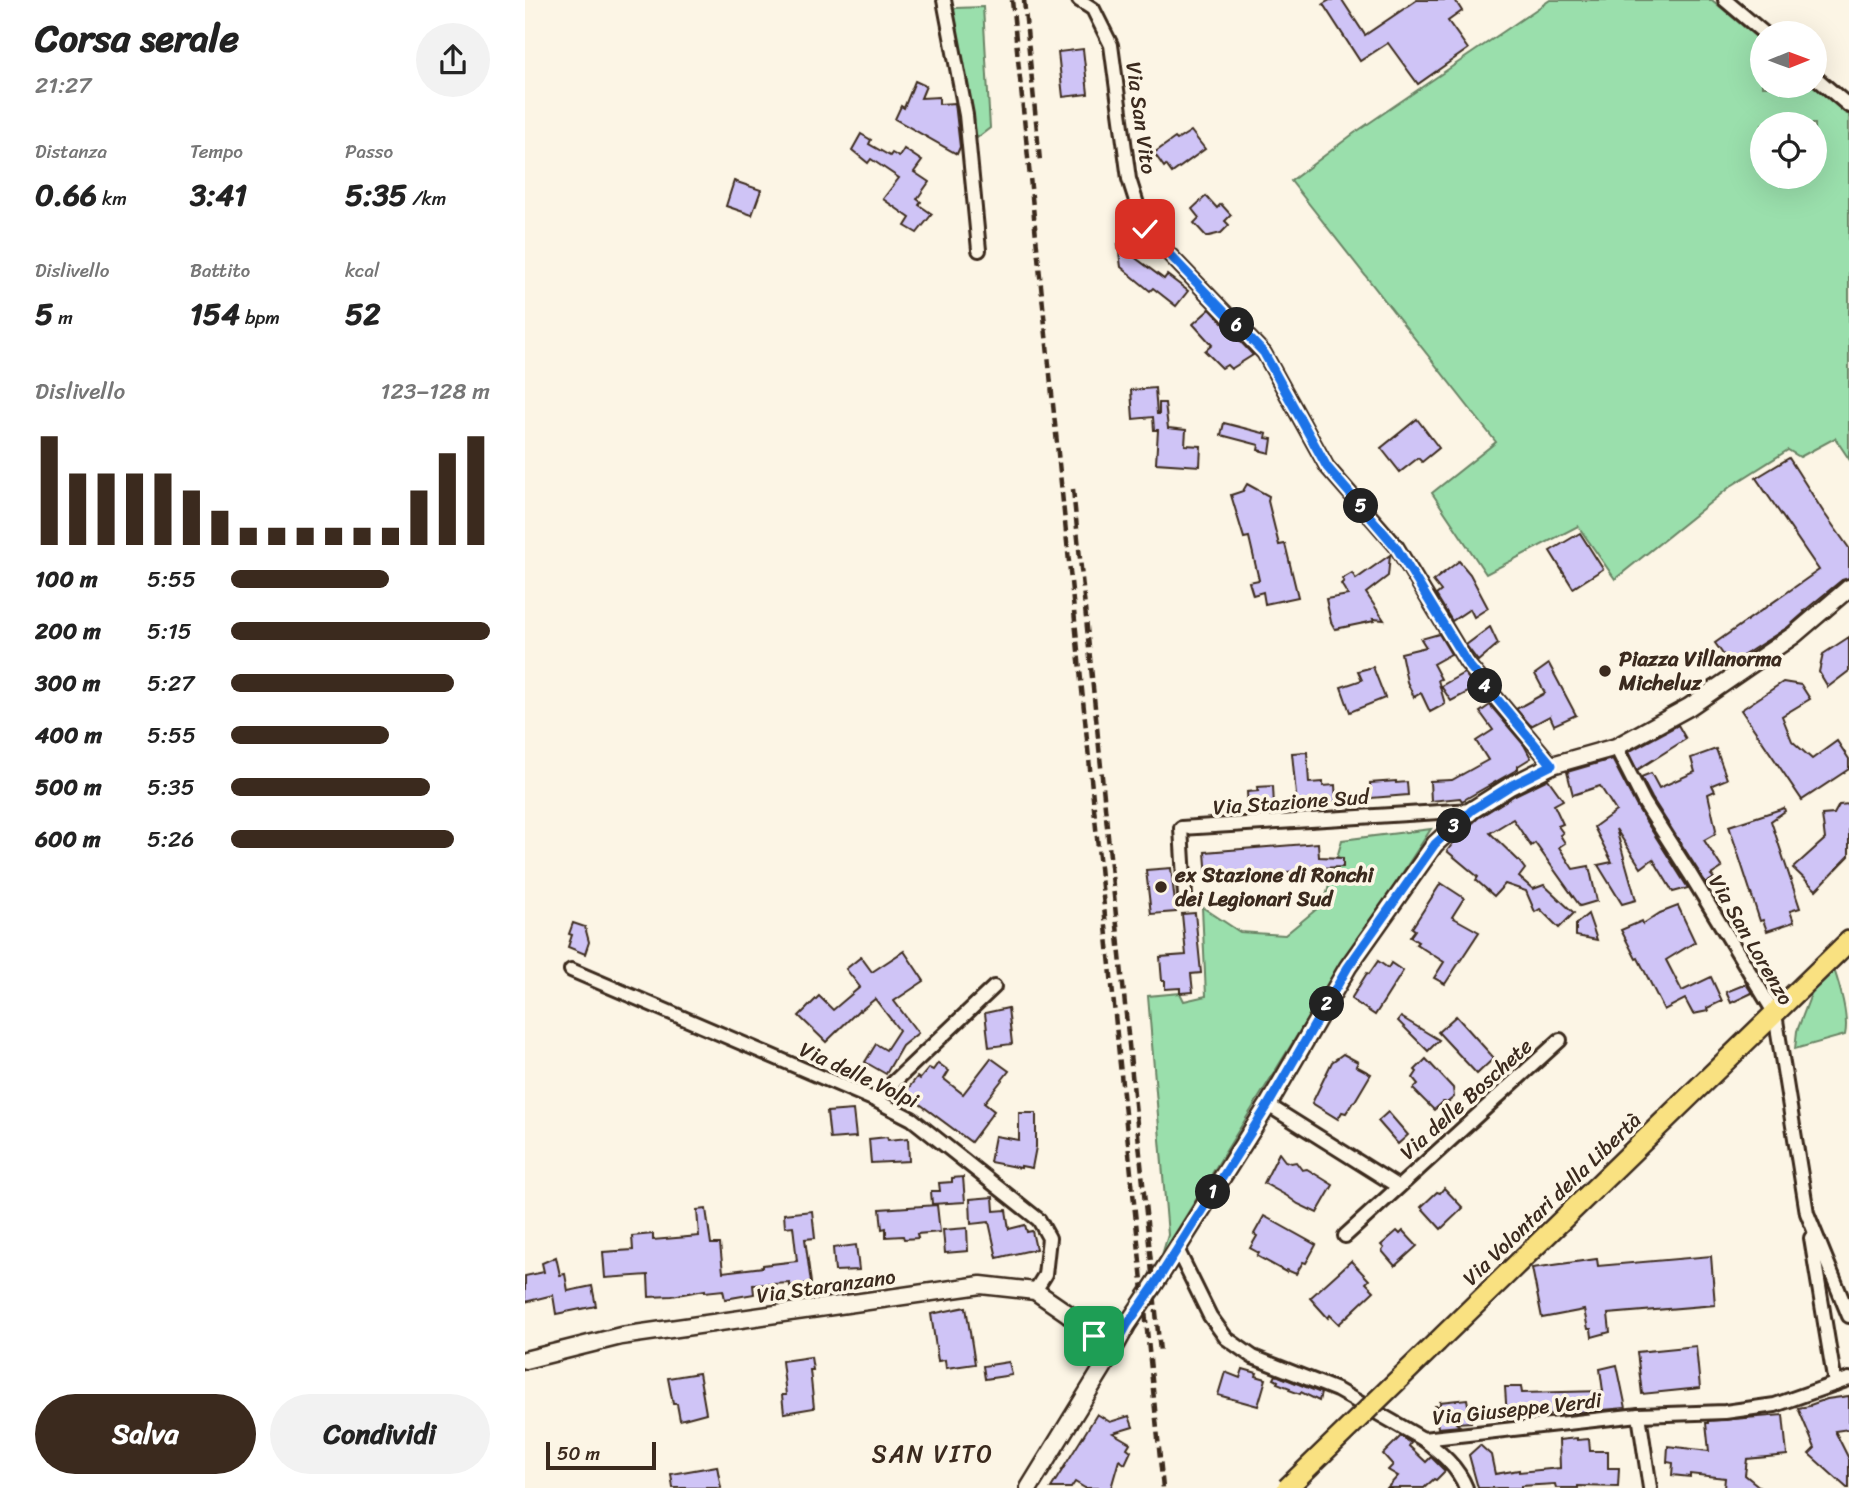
<!DOCTYPE html>
<html lang="it">
<meta charset="utf-8">
<style>
body{margin:0;font-family:Sriracha,sans-serif;background:#f2f2f2;color:#222;height:100vh;display:flex;flex-direction:column;font-size:26px;white-space:nowrap}
*{box-sizing:border-box;margin:0}
p{font-size:23px;color:#767676}
.icon{flex:none;width:38px;height:38px;fill:none;stroke:currentColor;stroke-width:2;stroke-linecap:round;stroke-linejoin:round}
.map{position:relative;flex:1;overflow:hidden}
.drawer{display:flex;flex-direction:column;background:#fff;width:525px}
.drawer>*{flex:none}
.needle{width:46px;rotate:89deg}
.buttons{position:absolute;left:1225px;top:21px;display:grid;gap:14px}
.buttons a{display:grid;place-items:center;width:77px;height:77px;border-radius:50%;background:#fff;box-shadow:0 7px 28px #0002;font-size:35px}
.scale{position:absolute;left:21px;bottom:18px;width:110px;box-sizing:border-box;padding-left:7px;border:4px solid #3b2a1e;border-top:0;font-size:19px;line-height:24px;white-space:nowrap;color:#3b2a1e;-webkit-text-stroke:5px #fcf5e5;paint-order:stroke}
.pin{position:absolute;display:grid;place-items:center;width:60px;height:60px;color:#fff;margin:-30px;border-radius:14px;box-shadow:0 4px 10px #0006}
.km{position:absolute;width:35px;height:35px;margin:-18px;border-radius:50%;background:#222;color:#fff;font-size:19px;line-height:35px;text-align:center}
.round{display:grid;place-items:center;flex:none;width:74px;height:74px;border-radius:37px;background:#f2f2f2}
.headline{display:flex;align-items:center;justify-content:space-between;height:119px;padding:0 35px}
h1{font-size:38px;font-weight:800;line-height:52px}
.metrics{display:grid;grid-template-columns:repeat(3,1fr);gap:10px;height:119px;padding:7px 35px}
.metrics div{display:grid;align-content:center}
.metrics b{font-size:30px;font-weight:800}
.metrics small{font-size:19px;font-weight:400}
.metrics p{font-size:19px}
.chart{height:196px;padding:14px 35px}
.chart p{display:flex;justify-content:space-between}
.chart svg{width:100%;height:126px;margin-top:7px;stroke:#3b2a1e;stroke-width:6}
.button{display:flex;gap:14px;margin-top:auto;padding:14px 35px}
.button a{flex:1;height:80px;border-radius:42px;background:#3b2a1e;color:#fff;font-size:28px;font-weight:800;line-height:80px;text-align:center}
.button a+a{background:#f2f2f2;color:#222}
ul{padding:0 35px;list-style:none;font-size:23px}
li{display:grid;grid-template-columns:112px 84px 1fr;align-items:center;height:52px}
li i{height:18px;border-radius:9px;background:#3b2a1e}
main{display:flex;flex:1;min-height:0}
.map>svg:first-child{display:block}
</style>
<main>
<section class="drawer">
<div class="headline"><div><h1>Corsa serale</h1><p>21:27</p></div><a class="round"><svg class="icon" aria-label="share" viewBox="0 0 24 24"><path d="M12 15V3M7 8l5-5 5 5M5 13v7h14v-7"/></svg></a></div>
<div class="metrics">
<div><p>Distanza</p><b>0.66<small> km</small></b></div>
<div><p>Tempo</p><b>3:41</b></div>
<div><p>Passo</p><b>5:35<small> /km</small></b></div>
</div>
<div class="metrics">
<div><p>Dislivello</p><b>5<small> m</small></b></div>
<div><p>Battito</p><b>154<small> bpm</small></b></div>
<div><p>kcal</p><b>52</b></div>
</div>
<div class="chart"><p><span>Dislivello</span>123–128 m</p>
<svg viewBox="0 0 160 44" preserveAspectRatio="none"><path d="M5 44V6M15 44V19M25 44V19M35 44V19M45 44V19M55 44V25M65 44V32M75 44V38M85 44V38M95 44V38M105 44V38M115 44V38M125 44V38M135 44V25M145 44V12M155 44V6"/></svg>
</div>
<ul>
<li><b>100 m</b>5:55<i style="width:61%"></i></li>
<li><b>200 m</b>5:15<i style="width:100%"></i></li>
<li><b>300 m</b>5:27<i style="width:86%"></i></li>
<li><b>400 m</b>5:55<i style="width:61%"></i></li>
<li><b>500 m</b>5:35<i style="width:77%"></i></li>
<li><b>600 m</b>5:26<i style="width:86%"></i></li>
</ul>
<div class="button"><a>Salva</a><a>Condividi</a></div>
</section>
<div class="map">
<svg width="1324" height="1488" viewBox="0 0 1324 1488">
<rect width="100%" height="100%" fill="#fcf5e5"/>
<filter id="ink" filterUnits="userSpaceOnUse"><feTurbulence type="fractalNoise" baseFrequency=".0143" numOctaves="2"/><feDisplacementMap in="SourceGraphic" scale="14" xChannelSelector="R" yChannelSelector="G"/><feConvolveMatrix kernelMatrix="1 2 1 2 8 2 1 2 1" color-interpolation-filters="sRGB"/></filter>
<g filter="url(#ink)">
<g fill="#9adfac" stroke="#6a8465" stroke-width="2" fill-rule="evenodd">
<path d="M1025 0H1187L1237 42V86H1289L1324 115V459L1310 438 1275 457 1263 450 1206 486 1090 579 1053 526 961 574 907 493 971 442 766 181 828 134ZM1290 124V177H1237V124Z"/>
<path d="M458 7 465 128 452 138 427 15 430 8Z"/>
<path d="M906 829 779 1024 637 1255 643 1235 623 996 655 993 659 1001 681 996 677 907 715 932 760 935 799 903 817 840Z"/>
<path d="M1309 969C1315 987 1324 1018 1320 1035L1270 1049 1272 1031 1288 989Z"/>
</g>
<g fill="#cfc4f6" stroke="#3b2a1e" stroke-width="2">
<path d="M805 0H817L840 35 892 0H930L937 11 923 21 943 49 893 84 863 43 835 61 798 4Z"/>
<path d="M558 49 563 94 538 97 533 52Z"/>
<path d="M390 81 401 86 396 98 414 97V104L430 103 435 147 432 154 370 119 376 106 379 108Z"/>
<path d="M666 131 680 149 647 173 641 165 639 167 629 153 650 138 652 140Z"/>
<path d="M336 134 346 140 344 144 365 156 367 153 374 157 379 149 397 161 389 172 404 182 392 199 396 202 394 205 407 214 392 233 380 226 385 218 358 199 374 178 346 159 343 163 327 150Z"/>
<path d="M209 181 236 190 227 215 201 206Z"/>
<path d="M681 196 692 208 696 204 706 215 700 221 704 225 696 233 684 236H681L669 223 674 218 667 209Z"/>
<path d="M593 245 639 279 642 275 663 291 651 306 628 288 625 291 596 267Z"/>
<path d="M685 309 728 355 706 369 702 365 697 368 680 351 687 345 668 324Z"/>
<path d="M630 388 632 414H634V403H640L643 428 661 430 660 445 676 446 675 466 631 463 633 430H629L628 417 608 419 606 390Z"/>
<path d="M892 419 914 448 897 462 893 458 875 472 856 448Z"/>
<path d="M699 423 742 434 741 438 747 439 745 453 733 450 734 445 696 435Z"/>
<path d="M1264 458 1299 513 1324 548V578L1317 580 1279 611 1280 612 1263 627 1205 664 1190 643 1294 570 1231 478Z"/>
<path d="M722 484 744 496 743 501 754 545 760 544 773 597 740 604 738 592 728 595 724 582 734 580 724 537 719 538 706 495 718 491Z"/>
<path d="M1055 533 1078 569 1048 588 1025 551Z"/>
<path d="M865 555 863 576 841 593 859 620 848 619 849 621 810 629 806 622 801 599 823 595 816 584 819 581 817 579 827 573 831 579Z"/>
<path d="M934 561 945 574 963 608 949 617 945 609 927 621 911 595 916 591 908 581Z"/>
<path d="M965 627 973 644 953 661 941 645Z"/>
<path d="M914 634 926 654 908 664 916 679 913 680 920 704 905 712 896 693 889 697 882 682 876 653 901 647 896 639Z"/>
<path d="M1324 637V671L1303 687 1294 672 1298 654Z"/>
<path d="M1024 664 1051 715 1029 725 1025 716 1006 726 991 709 1020 693 1010 674Z"/>
<path d="M848 667 860 698 825 712 816 687 837 680 833 671Z"/>
<path d="M939 673 951 688 926 701 916 686Z"/>
<path d="M1258 682 1276 685 1285 699 1257 716 1267 741 1287 759 1312 741 1324 759V769L1277 800 1216 710Z"/>
<path d="M965 705 999 745 1006 758 993 766V769L937 801 935 798 906 801 905 781 927 780 963 760 951 741 968 730 955 712Z"/>
<path d="M1153 725 1161 739 1112 770 1103 752Z"/>
<path d="M1191 749 1202 779 1187 785 1190 791 1183 794 1191 830 1190 834 1179 840 1197 868 1186 875 1189 878 1181 883 1127 798 1116 777 1126 773 1134 788 1170 772 1166 758Z"/>
<path d="M782 752 784 783 798 782V786L810 785 811 802 772 805 767 753Z"/>
<path d="M1087 759 1112 807 1163 888 1148 892 1128 859 1116 868 1091 829 1111 900 1097 904 1073 865 1087 862 1069 827 1091 811 1075 786 1048 795 1042 772Z"/>
<path d="M1023 779 1038 800 1029 805 1038 824 1033 826 1038 833 1035 835 1040 843 1034 847 1048 869 1064 866 1072 901 1055 906 1010 843 1006 846 988 819 965 833 994 861 1000 869 994 877 1008 889 1019 885 1049 913 1034 928 1015 909 1010 912 1001 891 980 884 969 896 951 880 953 877 922 851 933 837 953 818 990 795Z"/>
<path d="M871 781V783L882 782 883 795 846 798 845 783Z"/>
<path d="M748 786 749 806 723 808 722 792 733 791 732 787Z"/>
<path d="M1324 804V856L1291 890 1268 868 1300 839 1297 815 1309 814 1314 805Z"/>
<path d="M1259 808 1260 811 1246 821 1275 908 1265 911 1269 922 1242 931 1238 920 1235 921 1204 826Z"/>
<path d="M793 843 794 857 818 858V867L795 868V869L682 879 680 852Z"/>
<path d="M646 868 651 912 626 914 621 870Z"/>
<path d="M916 883 939 898 927 917 954 932 920 984 909 978 919 962 891 944 893 942 885 937 890 930 887 928Z"/>
<path d="M1153 906 1170 942 1141 960 1157 991 1186 977 1197 1001 1182 1008 1183 1011 1168 1014 1160 999 1139 1010 1113 958 1111 959 1096 930 1117 921 1118 924 1135 913Z"/>
<path d="M670 913 676 973 666 974 668 992 655 993V988L640 989V981H637L635 957 661 955 657 914Z"/>
<path d="M1063 914 1072 940 1051 936V924Z"/>
<path d="M48 923 60 927 64 942 60 954 43 947 47 935 44 934Z"/>
<path d="M379 951 399 981 369 1001 393 1033 377 1046 361 1074 340 1062 351 1044 361 1050 374 1030 350 999 335 1011 334 1010 301 1042 274 1016 294 996 308 1010 335 987 321 969 336 957 347 972Z"/>
<path d="M853 961 863 968 866 963 878 971 850 1015 826 999 842 973 844 974Z"/>
<path d="M1221 984 1227 993 1206 1003 1201 992Z"/>
<path d="M483 1008 487 1044 464 1047 460 1013Z"/>
<path d="M931 1016 969 1058 952 1074 913 1032Z"/>
<path d="M876 1017 914 1040 903 1051 873 1021Z"/>
<path d="M818 1054 833 1062 831 1066 846 1074 830 1101 828 1102 821 1113 817 1112 813 1119 787 1103 807 1062Z"/>
<path d="M466 1058 484 1071 459 1103 469 1111 446 1142 380 1093 392 1077 395 1079 404 1068 408 1070 413 1063 424 1071 419 1079 438 1094Z"/>
<path d="M901 1059 928 1088 929 1097 923 1102H918L909 1110 888 1089 893 1084 888 1078 892 1072 890 1070Z"/>
<path d="M328 1110 331 1137 305 1139 302 1112Z"/>
<path d="M863 1112 883 1135 873 1144 853 1121Z"/>
<path d="M494 1113H511V1147L507 1168 496 1166V1168L465 1162 470 1136 494 1140Z"/>
<path d="M362 1137 363 1140 383 1138 384 1161 346 1163 344 1139Z"/>
<path d="M754 1153 760 1161 766 1163 771 1162 777 1170 782 1169 808 1185 792 1213 773 1204 762 1196 739 1183Z"/>
<path d="M438 1177 440 1202 407 1204 406 1191H415L414 1183 427 1182V1178Z"/>
<path d="M919 1188 938 1208 916 1229 896 1207 912 1192 915 1193Z"/>
<path d="M468 1197 469 1211 481 1210 484 1229 500 1225 502 1232 507 1231 511 1249 472 1258 464 1222 446 1224 445 1199Z"/>
<path d="M412 1205 415 1232 392 1234 393 1238 379 1239 378 1236 361 1237V1228L357 1229 355 1209Z"/>
<path d="M181 1209 186 1244H195L198 1272 238 1267V1265L272 1261 268 1226 260 1227 259 1214 287 1211 290 1238 280 1239 286 1283 265 1286V1283L228 1285 229 1294 200 1299 198 1290 180 1292V1290L147 1296 124 1297 123 1275 80 1278 78 1252 108 1250 107 1236 128 1234V1240L174 1236 172 1210Z"/>
<path d="M739 1216 791 1245 781 1263 778 1262 771 1274 762 1270 761 1272 732 1256 734 1253 725 1248 732 1236 729 1234Z"/>
<path d="M442 1228 443 1251 420 1253 418 1230Z"/>
<path d="M872 1231 875 1234 878 1231 892 1246 870 1266 857 1251 859 1248 856 1245Z"/>
<path d="M331 1245 334 1270 310 1271 308 1248Z"/>
<path d="M1186 1256 1190 1305 1083 1314 1085 1332 1067 1337 1066 1329H1063L1059 1310 1017 1318 1007 1268 1072 1259 1073 1266Z"/>
<path d="M31 1257 35 1275 40 1274 43 1291 67 1286 71 1306 31 1314 28 1295 0 1302V1276L19 1272 17 1263Z"/>
<path d="M826 1261 844 1280 841 1283 849 1291 814 1324 805 1315 803 1318 785 1298Z"/>
<path d="M441 1307 450 1364 421 1368 420 1360 413 1361 406 1314Z"/>
<path d="M1171 1346 1175 1388 1117 1394 1112 1352Z"/>
<path d="M286 1357 288 1370H285L289 1408 259 1413 257 1395H261L257 1361Z"/>
<path d="M484 1362 487 1375 460 1379 458 1366Z"/>
<path d="M1092 1365 1101 1408 982 1418 980 1387H996L997 1393 1078 1391 1075 1369Z"/>
<path d="M718 1369 732 1373 731 1376 741 1379 733 1406 693 1395 700 1372 715 1378Z"/>
<path d="M174 1373 181 1413 155 1420 152 1404H148L143 1378Z"/>
<path d="M751 1375 796 1393 794 1401 776 1392 775 1394 764 1390 765 1388 752 1383 753 1381 749 1379Z"/>
<path d="M1324 1396V1429L1310 1431 1324 1459V1488H1322L1284 1454 1290 1448 1273 1408 1285 1406V1405L1302 1399Z"/>
<path d="M942 1399 946 1422 931 1423 935 1426 913 1428 910 1406H915V1402Z"/>
<path d="M572 1414 585 1422 604 1416 608 1427 588 1433 605 1443 602 1448 606 1451 600 1464 594 1460 586 1488H560L550 1482 546 1488H526Z"/>
<path d="M1258 1415 1262 1455 1222 1459 1220 1475 1236 1488H1199L1200 1478 1165 1474V1477L1147 1475 1148 1463 1142 1462 1143 1446 1184 1451 1181 1423H1183V1421Z"/>
<path d="M876 1436 886 1443 884 1446 901 1462 906 1457 920 1471 911 1480 909 1479 899 1488H862L873 1476 863 1470 868 1465 858 1454Z"/>
<path d="M1052 1438V1440L1064 1439 1065 1451H1083V1468H1094L1093 1487 1053 1486V1488H1031L1030 1484 996 1486V1488H953L944 1455 955 1445 966 1455 970 1474 994 1470V1472L1035 1468 1034 1440Z"/>
<path d="M192 1466 196 1488H148L146 1474Z"/>
</g>
<g fill="none" stroke-linecap="round" stroke-linejoin="round">
<defs>
<g id="minor">
<path d="M419 0 441 115 454 250"/>
<path d="M554 0 568 9 586 45 604 179 620 229 739 353 802 467 871 546 942 663 1027 765"/>
<path d="M1200 0 1239 33"/>
<path d="M1290 77 1324 106"/>
<path d="M1091 747 1119 802 1165 874 1250 1014 1282 1213 1324 1316"/>
<path d="M660 896 656 828 947 810"/>
<path d="M46 970 350 1100 387 1119 514 1220 524 1238 520 1275 510 1291"/>
<path d="M350 1100 469 987"/>
<path d="M743 1105 872 1186"/>
<path d="M820 1236 1035 1040"/>
<path d="M1286 1238 1310 1384"/>
<path d="M652 1249 685 1316 701 1338 728 1357 812 1390 898 1439 1114 1415 1200 1412 1250 1405 1324 1379"/>
<path d="M1114 1415 1125 1488"/>
<path d="M898 1439C916 1453 933 1467 941 1488"/>
</g>
<g id="tertiary">
<path d="M0 1360 96 1336 456 1285 510 1291 542 1313 569 1336 585 1356"/>
<path d="M504 1488 585 1356 602 1325 629 1285 743 1105 823 967 910 844 947 810 985 786 1027 765 1091 747 1164 707 1269 635 1324 588"/>
</g>
<path id="primary" d="M912 1342 1324 941"/>
</defs>
<use href="#minor" stroke="#3b2a1e" stroke-width="18"/>
<use href="#tertiary" stroke="#3b2a1e" stroke-width="21"/>
<use href="#primary" stroke="#3b2a1e" stroke-width="24"/>
<use href="#minor" stroke="#fcf5e5" stroke-width="12"/>
<use href="#tertiary" stroke="#fcf5e5" stroke-width="16"/>
<use href="#primary" stroke="#f9e181" stroke-width="19"/>
<g stroke="#3b2a1e" stroke-width="4.5" stroke-dasharray="10 5" stroke-linecap="butt">
<path d="M487 0 638 1488"/>
<path d="M499 0 515 161"/>
<path d="M548 489 635 1352"/>
</g>
<defs>
<path id="primary-bridge" d="M762 1488 912 1342"/>
</defs>
<use href="#primary-bridge" stroke="#3b2a1e" stroke-width="24" stroke-linecap="butt"/>
<use href="#primary-bridge" stroke="#f9e181" stroke-width="19"/>
</g>
</g>
<g fill="none" stroke-linecap="round" stroke-linejoin="round" filter="url(#ink)">
<defs>
<path id="route" d="M569 1336 585 1356 602 1325 629 1286 743 1105 823 967 910 844 947 810 985 786 1027 765 942 663 871 547 802 467 739 353 620 229"/>
</defs>
<use href="#route" stroke="#fff" stroke-width="14"/>
<use href="#route" stroke="#1a73e8" stroke-width="9"/>
</g>
<g fill="#3b2a1e" stroke="#fcf5e5" stroke-width="2.5">
<circle cx="1080" cy="671" r="7"/>
<circle cx="636" cy="887" r="7"/>
</g>
<g text-anchor="middle" dominant-baseline="central" stroke-width="7" stroke-linejoin="round" paint-order="stroke">
<g font-size="21" fill="#3b2a1e" stroke="#fcf5e5">
<text transform="translate(616 118) rotate(82)">Via San Vito</text>
<text transform="translate(766 802) rotate(-4)">Via Stazione Sud</text>
<text transform="translate(1226 940) rotate(60)">Via San Lorenzo</text>
<text transform="translate(334 1075) rotate(25)">Via delle Volpi</text>
<text transform="translate(941 1099) rotate(-42)">Via delle Boschete</text>
<text transform="translate(1027 1199) rotate(-44)">Via Volontari della Libertà</text>
<text transform="translate(301 1286) rotate(-8)">Via Staranzano</text>
<text transform="translate(992 1409) rotate(-6)">Via Giuseppe Verdi</text>
</g>
<g font-size="21" font-weight="bold" fill="#3b2a1e" stroke="#fcf5e5" text-anchor="start">
<text x="1094" y="659">Piazza Villanorma<tspan x="1094" dy="24">Micheluz</tspan></text>
<text x="650" y="875">ex Stazione di Ronchi<tspan x="650" dy="24">dei Legionari Sud</tspan></text>
</g>
<g font-size="24" letter-spacing="2" fill="#3b2a1e" stroke="#fcf5e5">
<text x="408" y="1454">SAN VITO</text>
</g>
</g>
</svg>
<div class="buttons">
<a><svg class="needle" viewBox="-14 -14 28 28"><path d="M0-13l5 13h-10z" fill="#e53935"/><path d="M0 13l5-13h-10z" fill="#767676"/></svg></a>
<a><svg class="icon" aria-label="locate" viewBox="0 0 24 24"><circle cx="12" cy="12" r="6"/><path d="M12 2v4M12 18v4M2 12h4M18 12h4"/></svg></a>
</div>
<div class="scale">50 m</div>
<div class="pin" style="left:569px;top:1336px;background:#1e9e55"><svg class="icon" aria-label="arrive" viewBox="0 0 24 24"><path d="M6 21V4h12l-3 4 3 4H6"/></svg></div>
<div class="pin" style="left:620px;top:229px;background:#d93025"><svg class="icon" aria-label="check" viewBox="0 0 24 24"><path d="M5 12l5 5 9-10"/></svg></div>
<b class="km" style="left:688px;top:1192px">1</b>
<b class="km" style="left:802px;top:1004px">2</b>
<b class="km" style="left:929px;top:826px">3</b>
<b class="km" style="left:960px;top:686px">4</b>
<b class="km" style="left:836px;top:506px">5</b>
<b class="km" style="left:712px;top:325px">6</b>
</div>
</main>
